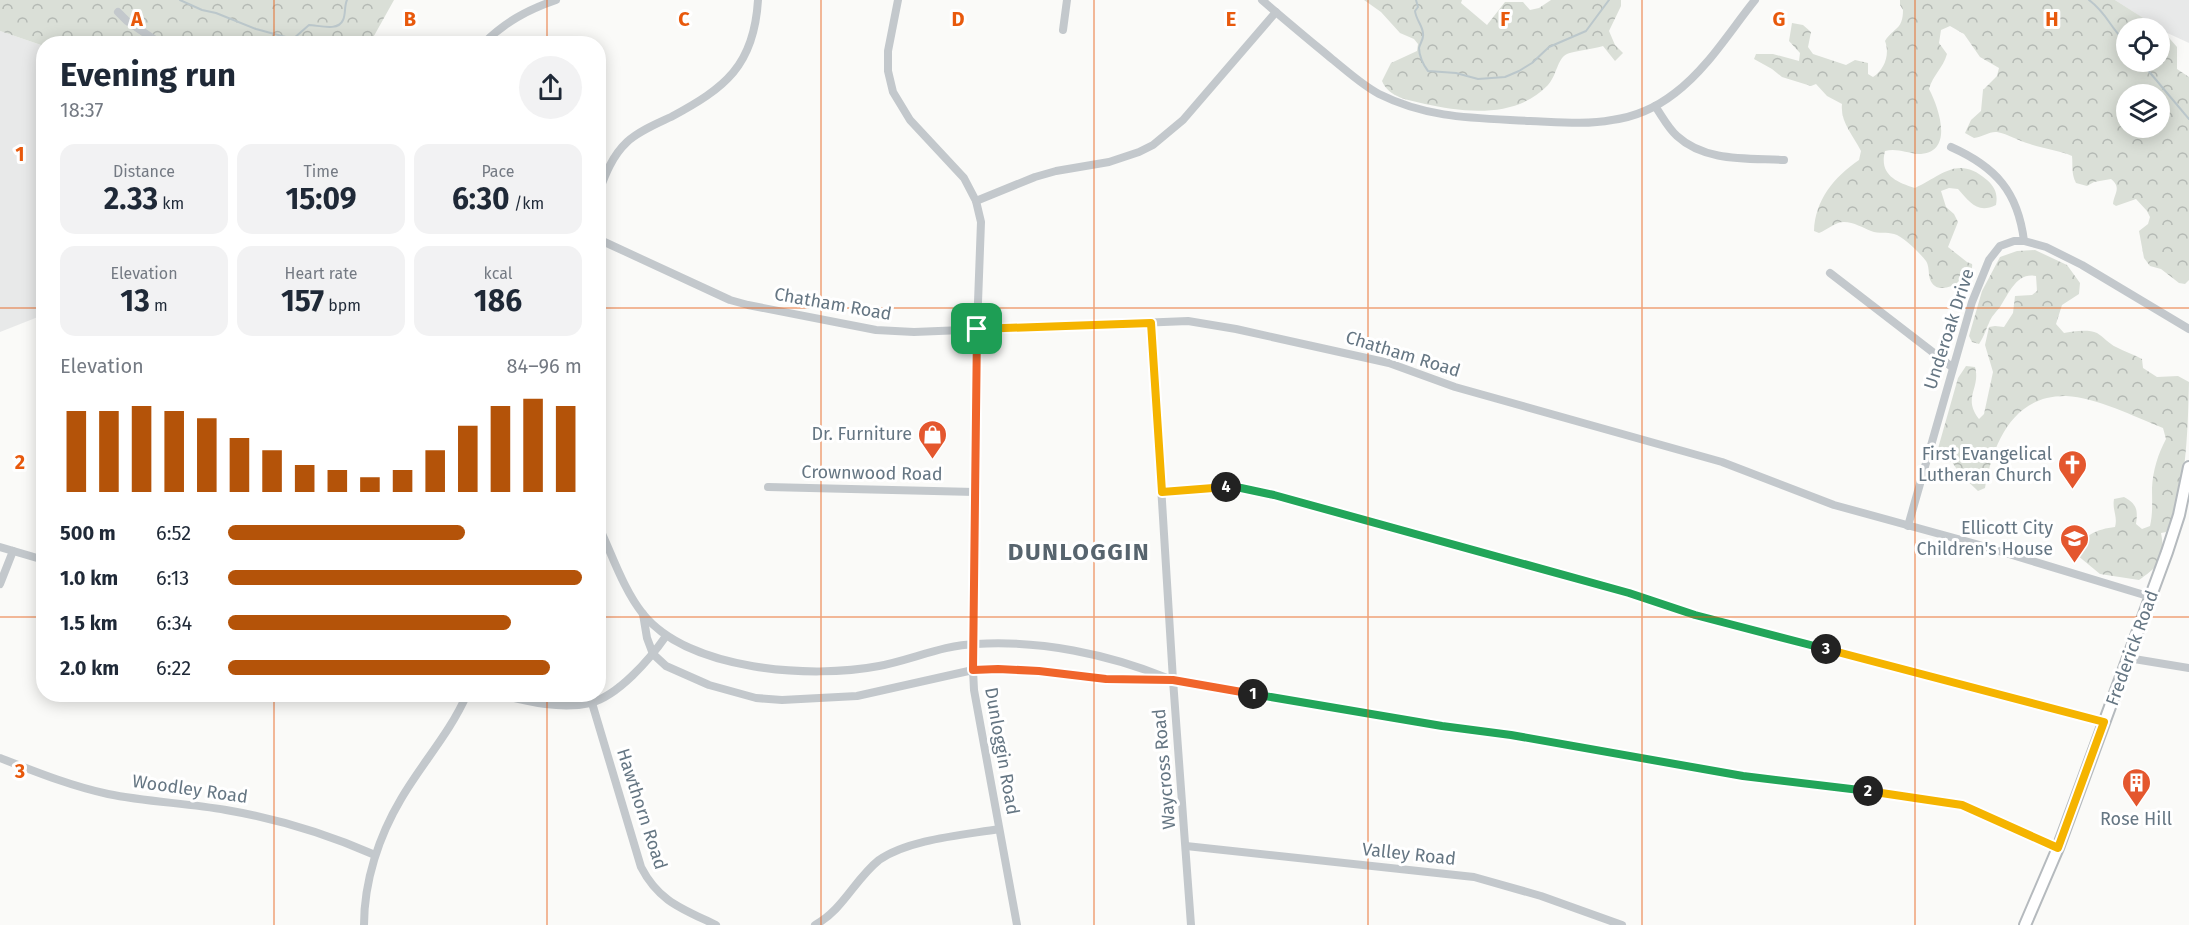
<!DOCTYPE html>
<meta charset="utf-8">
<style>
body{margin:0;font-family:"Fira Sans",sans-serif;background:#f2f2f3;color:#1f2937;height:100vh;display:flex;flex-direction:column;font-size:22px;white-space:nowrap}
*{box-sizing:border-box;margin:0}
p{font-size:20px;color:#747a83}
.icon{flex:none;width:33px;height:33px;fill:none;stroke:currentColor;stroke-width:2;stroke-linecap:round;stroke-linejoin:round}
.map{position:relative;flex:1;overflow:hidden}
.sheet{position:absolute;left:36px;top:36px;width:570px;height:666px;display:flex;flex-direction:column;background:#fff;border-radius:24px;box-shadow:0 3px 15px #0003}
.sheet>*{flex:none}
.controls{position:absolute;left:2116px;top:18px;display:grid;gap:12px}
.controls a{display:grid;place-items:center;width:54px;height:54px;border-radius:50%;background:#fff;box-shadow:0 3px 15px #0003;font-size:30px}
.pin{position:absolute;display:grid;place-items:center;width:51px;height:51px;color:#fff;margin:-26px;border-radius:12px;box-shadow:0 3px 9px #0006}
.km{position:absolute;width:30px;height:30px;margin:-15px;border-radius:50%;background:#222;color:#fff;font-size:16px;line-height:30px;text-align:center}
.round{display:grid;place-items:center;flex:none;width:63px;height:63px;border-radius:32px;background:#f2f2f3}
.headline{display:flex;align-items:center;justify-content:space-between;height:102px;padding:0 24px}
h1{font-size:33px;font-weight:700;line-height:45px}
.metrics{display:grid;grid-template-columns:repeat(3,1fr);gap:9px;height:102px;padding:6px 24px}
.metrics div{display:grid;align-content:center;border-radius:15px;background:#f2f2f3;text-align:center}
.metrics b{font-size:30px;font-weight:700}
.metrics small{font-size:16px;font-weight:400}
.metrics p{font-size:16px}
.chart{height:168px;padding:12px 24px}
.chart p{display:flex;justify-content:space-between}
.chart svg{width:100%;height:108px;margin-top:6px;stroke:#b45309;stroke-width:6}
ul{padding:0 24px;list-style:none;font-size:20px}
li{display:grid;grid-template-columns:96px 72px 1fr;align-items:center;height:45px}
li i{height:15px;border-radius:8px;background:#b45309}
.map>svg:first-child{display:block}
</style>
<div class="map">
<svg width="2189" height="925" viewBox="0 0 2189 925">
<defs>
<pattern id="forest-crowns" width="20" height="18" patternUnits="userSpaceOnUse" patternTransform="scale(1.5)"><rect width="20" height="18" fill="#dadfd7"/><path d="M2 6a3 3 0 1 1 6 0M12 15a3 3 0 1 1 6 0" fill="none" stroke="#b4b9b4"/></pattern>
</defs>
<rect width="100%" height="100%" fill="#fafaf8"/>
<g fill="#e8e9e9">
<path d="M2115 0H2189V43L2163 31Z"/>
<path d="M0 31 41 45 44 49 43 307 38 317 0 332Z"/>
</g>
<g fill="url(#forest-crowns)" fill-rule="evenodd">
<path d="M0 0H394L370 43 44 44 43 49 41 45 0 31Z"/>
<path d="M1364 0H1462L1461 3 1487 25 1505 2H1523L1530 10 1539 8 1551 0H1621V6L1609 31 1615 45 1623 53 1615 61 1603 46C1595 49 1573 51 1567 54 1557 59 1557 75 1548 85 1517 118 1466 113 1425 104 1409 100 1389 98 1382 81L1391 63 1417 51 1418 44 1414 39 1400 33 1381 12Z"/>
<path d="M1900 0H2115L2159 28H2127V62H2160V29L2163 31 2177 47V69L2189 77V280L2185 284 2179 283 2161 269 2150 266 2144 258 2139 231 2148 224 2150 217 2147 211 2136 199 2116 206 2113 204C2114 193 2122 188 2111 179L2094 182 2087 186 2076 183C2071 173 2073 166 2072 156 2059 150 2044 149 2030 144 2019 141 2008 134 1997 132 1990 131 1982 137 1974 138L1965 133 1971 120 1981 111 1983 90 1997 76 1999 68 1980 57 1964 34 1950 26 1941 30 1939 43 1947 54C1943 68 1933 75 1929 89 1939 108 1955 154 1918 154 1906 153 1897 148 1885 151 1879 174 1895 182 1915 188 1943 175 1958 155 1987 180 1995 187 1998 194 1996 205 1977 214 1970 202 1958 189L1949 188 1941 191 1946 207 1954 214 1958 222 1948 247 1967 262 1972 264C1975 277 1945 294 1935 286 1926 279 1931 269 1926 261 1920 253 1903 236 1894 234 1887 232 1879 234 1871 231 1863 228 1854 222 1844 222 1835 222 1827 230 1819 233L1814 231C1815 200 1834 177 1859 160L1861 151C1853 135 1840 122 1842 104L1827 96 1816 84 1811 86 1782 77 1772 69 1754 59 1756 54H1773L1799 61 1800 53 1789 41 1792 23 1803 25 1811 32 1808 47 1813 54 1846 65 1855 60 1868 63V74L1873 77C1885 69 1890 54 1885 41 1894 27 1903 30 1903 10L1900 5ZM2160 94V128H2127V94Z"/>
<path d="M2035 250 2067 265 2080 283 2079 294 2062 305 2056 324 2064 333C2073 331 2089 329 2097 333 2104 337 2109 344 2116 347 2125 352 2133 354 2142 359L2143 368 2157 377 2178 376 2189 382C2188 423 2187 498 2166 532L2161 533C2166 559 2160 565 2139 580L2100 574 2077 555C2080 535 2098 529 2115 527 2118 517 2112 510 2114 499L2124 497C2137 504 2138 510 2136 524L2142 529 2150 526C2153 513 2152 501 2152 488 2153 470 2158 454 2166 439L2163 428C2135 417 2096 397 2066 396 2013 395 1993 443 1985 488L1978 491 1960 474 1952 462H1937V452L1958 378 1966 366 1975 367C1981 389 1962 397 1979 419L1984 414 1993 372 1985 345 1989 327 1995 326 2004 327 2013 313 2015 296 2032 295 2037 291 2036 276C2017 272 2009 293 2000 307 1996 312 1991 317 1989 323 1985 331 1985 335 1979 344L1972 342 1969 336 1982 291 2000 257 2017 251Z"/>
</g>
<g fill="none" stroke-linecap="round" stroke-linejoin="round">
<g stroke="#bbc7cb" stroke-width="2">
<path d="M180 0 202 10 216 13 256 29 293 39 309 25C318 25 338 32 343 20 346 14 344 6 347 0"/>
<path d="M1416 0 1418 7 1415 11C1416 20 1423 26 1423 34 1424 39 1420 43 1419 48 1419 55 1423 65 1428 71L1456 73 1478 79 1505 77 1519 71 1532 63 1549 47 1586 31 1609 0"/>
<path d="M2089 0C2108 14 2111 30 2127 43"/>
<path d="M2141 62 2189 119"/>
</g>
<defs>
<path id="major" d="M2025 925 2058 848 2167 552 2179 515 2189 467"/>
</defs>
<use href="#major" stroke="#b5babe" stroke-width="14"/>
<g stroke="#c3c8cc" stroke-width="8">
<path d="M898 0 888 51V71L893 92 910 120 964 178 976 201 981 222 977 329 973 670 974 690 1017 925"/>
<path d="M1262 0C1285 20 1308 39 1332 59 1347 71 1362 85 1379 94 1429 119 1476 118 1530 121 1557 122 1586 125 1612 120 1635 117 1657 107 1675 93 1707 69 1730 31 1755 0"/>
<path d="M118 12 127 21 161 44"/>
<path d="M1063 30 1067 0"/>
<path d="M483 44C505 22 527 10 556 0"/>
<path d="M1655 106C1662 116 1668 128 1677 136 1705 162 1748 158 1784 160"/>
<path d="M1951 147C1996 167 2018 192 2024 241"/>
<path d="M598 194C605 175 612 156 627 142 639 131 656 124 671 117 725 88 754 66 758 0"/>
<path d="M976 201 1035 177 1056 171 1109 162 1139 152 1153 145 1183 120 1276 12"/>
<path d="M598 239 730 300 748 305 876 330 914 332 1188 321 1236 329 1389 363 1455 387 1722 462 1834 505 1976 544 2151 597"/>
<path d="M1830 273 1952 367"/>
<path d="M1151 323 1173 680 1191 925"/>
<path d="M768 487 975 492"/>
<path d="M1162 492 1220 487 1256 491 1629 593 1695 615 2104 722"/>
<path d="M598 525C612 554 623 589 643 614 689 671 812 679 879 666 911 660 943 645 976 644 1040 640 1108 654 1167 678"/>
<path d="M1908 526 1972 302 1989 260 2000 246 2014 241H2024L2046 247 2082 265 2189 329"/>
<path d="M0 547 44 560"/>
<path d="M0 584 13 551"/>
<path d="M643 614 647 638 653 654 666 666 709 685 756 698 782 700 857 696 973 670 998 669 1039 671 1106 679 1173 680 1442 726 1511 735 1743 775 1946 801 1977 811 2058 848"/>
<path d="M2128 658 2189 668"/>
<path d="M497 694C526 701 560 710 590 703 618 696 650 659 666 636"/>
<path d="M592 703 641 867C659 902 683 909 716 925"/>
<path d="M0 758C36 772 71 786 108 794 147 802 187 803 226 810 279 819 327 834 375 855"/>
<path d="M1186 846 1474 877 1541 896 1622 925"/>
<path d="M364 925C364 881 379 836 401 799 422 763 450 733 467 694"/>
<path d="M815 925C843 910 855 879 879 860 909 839 964 835 999 829"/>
</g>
<use href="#major" stroke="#fff" stroke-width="10"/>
</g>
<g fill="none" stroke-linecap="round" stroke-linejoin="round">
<defs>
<path id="split-1" d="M977 329 973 670 998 669 1039 671 1106 679 1173 680 1253 694"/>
<path id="split-2" d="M1253 694 1442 726 1511 735 1743 776 1868 791"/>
<path id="split-3" d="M1826 649 2104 722 2058 848 1962 805 1868 791"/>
<path id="split-4" d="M1226 487 1241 488 1274 495 1629 593 1695 615 1826 649"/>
<path id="split-5" d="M977 329 1151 323 1162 492 1226 487"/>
</defs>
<use href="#split-1" stroke="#fff" stroke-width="12"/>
<use href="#split-2" stroke="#fff" stroke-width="12"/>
<use href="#split-3" stroke="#fff" stroke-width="12"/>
<use href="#split-4" stroke="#fff" stroke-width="12"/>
<use href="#split-5" stroke="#fff" stroke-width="12"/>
<use href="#split-1" stroke="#f0652b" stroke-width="8"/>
<use href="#split-2" stroke="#22a559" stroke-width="8"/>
<use href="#split-3" stroke="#f5b400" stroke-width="8"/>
<use href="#split-4" stroke="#22a559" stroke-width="8"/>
<use href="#split-5" stroke="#f5b400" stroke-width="8"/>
</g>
<path fill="none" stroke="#e8590c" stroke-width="1.5" stroke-opacity="0.55" d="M274 0V44M547 0V44M821 0V925M1094 0V925M1368 0V925M1642 0V925M1915 0V925M0 308H44M598 308H2189M0 617H44M598 617H2189M274 694V925M547 694V925"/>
<defs>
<symbol id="shop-pin" viewBox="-11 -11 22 30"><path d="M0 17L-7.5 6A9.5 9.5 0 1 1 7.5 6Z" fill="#e4572e" stroke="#fff"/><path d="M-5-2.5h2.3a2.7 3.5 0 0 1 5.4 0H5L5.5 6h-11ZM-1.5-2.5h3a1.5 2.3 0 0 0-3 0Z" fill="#fff"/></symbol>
<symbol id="church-pin" viewBox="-11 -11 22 30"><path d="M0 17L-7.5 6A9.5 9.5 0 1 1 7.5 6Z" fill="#e4572e" stroke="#fff"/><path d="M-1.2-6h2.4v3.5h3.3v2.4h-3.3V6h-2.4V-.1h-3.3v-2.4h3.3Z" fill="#fff"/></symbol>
<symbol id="school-pin" viewBox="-11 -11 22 30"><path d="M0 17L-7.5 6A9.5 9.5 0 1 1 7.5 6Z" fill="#e4572e" stroke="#fff"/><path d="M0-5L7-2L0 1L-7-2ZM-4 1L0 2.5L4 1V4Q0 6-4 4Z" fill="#fff"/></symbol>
<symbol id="building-pin" viewBox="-11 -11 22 30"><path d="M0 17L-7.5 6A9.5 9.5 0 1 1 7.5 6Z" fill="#e4572e" stroke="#fff"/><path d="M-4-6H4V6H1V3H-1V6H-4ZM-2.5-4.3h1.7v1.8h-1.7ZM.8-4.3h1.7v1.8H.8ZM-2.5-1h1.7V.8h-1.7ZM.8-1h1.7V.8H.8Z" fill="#fff"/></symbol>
</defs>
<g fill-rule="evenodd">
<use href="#shop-pin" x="916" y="418" width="33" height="45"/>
<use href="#church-pin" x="2056" y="448" width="33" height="45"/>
<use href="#school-pin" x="2058" y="522" width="33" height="45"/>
<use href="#building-pin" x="2120" y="766" width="33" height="45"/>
</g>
<g text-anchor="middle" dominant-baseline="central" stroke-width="6" stroke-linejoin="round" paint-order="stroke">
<g font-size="18" fill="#657683" stroke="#fff">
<text transform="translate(833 304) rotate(10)">Chatham Road</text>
<text transform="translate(1949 329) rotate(-72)">Underoak Drive</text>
<text transform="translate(1403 354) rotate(17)">Chatham Road</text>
<text transform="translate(872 473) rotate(1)">Crownwood Road</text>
<text transform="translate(2132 648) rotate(-70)">Frederick Road</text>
<text transform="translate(1002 751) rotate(80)">Dunloggin Road</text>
<text transform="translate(1164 769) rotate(-95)">Waycross Road</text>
<text transform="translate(190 789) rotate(8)">Woodley Road</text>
<text transform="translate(642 809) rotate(72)">Hawthorn Road</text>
<text transform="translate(1409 854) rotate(6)">Valley Road</text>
</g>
<g font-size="18" fill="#657683" stroke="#fff" text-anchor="end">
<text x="912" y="434">Dr. Furniture</text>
<text x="2052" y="454">First Evangelical<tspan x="2052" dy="21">Lutheran Church</tspan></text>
<text x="2053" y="528">Ellicott City<tspan x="2053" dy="21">Children's House</tspan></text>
<text x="2136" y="819" text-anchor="middle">Rose Hill</text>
</g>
<g font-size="24" font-weight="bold" letter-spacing="1.5" fill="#57646e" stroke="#fff">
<text x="1079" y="552">DUNLOGGIN</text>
</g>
</g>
<g font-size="20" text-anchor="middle" font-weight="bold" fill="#e8590c" stroke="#fff" stroke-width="6" stroke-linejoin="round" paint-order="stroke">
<text x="137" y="26">A</text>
<text x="410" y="26">B</text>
<text x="684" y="26">C</text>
<text x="958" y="26">D</text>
<text x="1231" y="26">E</text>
<text x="1505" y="26">F</text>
<text x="1779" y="26">G</text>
<text x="2052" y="26">H</text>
<text x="20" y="161">1</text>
<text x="20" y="469">2</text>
<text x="20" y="778">3</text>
</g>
</svg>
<div class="controls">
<a><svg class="icon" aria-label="locate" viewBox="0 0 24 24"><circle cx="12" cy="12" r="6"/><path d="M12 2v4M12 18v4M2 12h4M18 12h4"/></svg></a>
<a><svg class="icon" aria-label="layers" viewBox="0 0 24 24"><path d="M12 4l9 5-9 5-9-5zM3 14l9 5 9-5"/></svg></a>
</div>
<div class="pin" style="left:977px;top:329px;background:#1e9e55"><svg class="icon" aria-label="arrive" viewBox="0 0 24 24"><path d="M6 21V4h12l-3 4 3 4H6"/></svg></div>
<b class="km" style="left:1253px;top:694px">1</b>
<b class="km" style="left:1868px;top:791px">2</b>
<b class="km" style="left:1826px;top:649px">3</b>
<b class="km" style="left:1226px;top:487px">4</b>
<section class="sheet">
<div class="headline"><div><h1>Evening run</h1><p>18:37</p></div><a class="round"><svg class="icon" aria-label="share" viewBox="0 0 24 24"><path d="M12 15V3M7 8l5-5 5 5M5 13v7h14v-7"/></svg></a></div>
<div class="metrics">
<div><p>Distance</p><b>2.33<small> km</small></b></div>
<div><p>Time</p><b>15:09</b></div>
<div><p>Pace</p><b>6:30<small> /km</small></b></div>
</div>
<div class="metrics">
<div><p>Elevation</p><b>13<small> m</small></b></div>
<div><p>Heart rate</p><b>157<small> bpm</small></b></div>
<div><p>kcal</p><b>186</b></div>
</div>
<div class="chart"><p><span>Elevation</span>84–96 m</p>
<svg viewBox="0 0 160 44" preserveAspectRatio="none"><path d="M5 44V11M15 44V11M25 44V9M35 44V11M45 44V14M55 44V22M65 44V27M75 44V33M85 44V35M95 44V38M105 44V35M115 44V27M125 44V17M135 44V9M145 44V6M155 44V9"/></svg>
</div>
<ul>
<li><b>500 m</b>6:52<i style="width:67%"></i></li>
<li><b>1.0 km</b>6:13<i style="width:100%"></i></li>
<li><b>1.5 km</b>6:34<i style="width:80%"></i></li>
<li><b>2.0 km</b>6:22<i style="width:91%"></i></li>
</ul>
</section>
</div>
